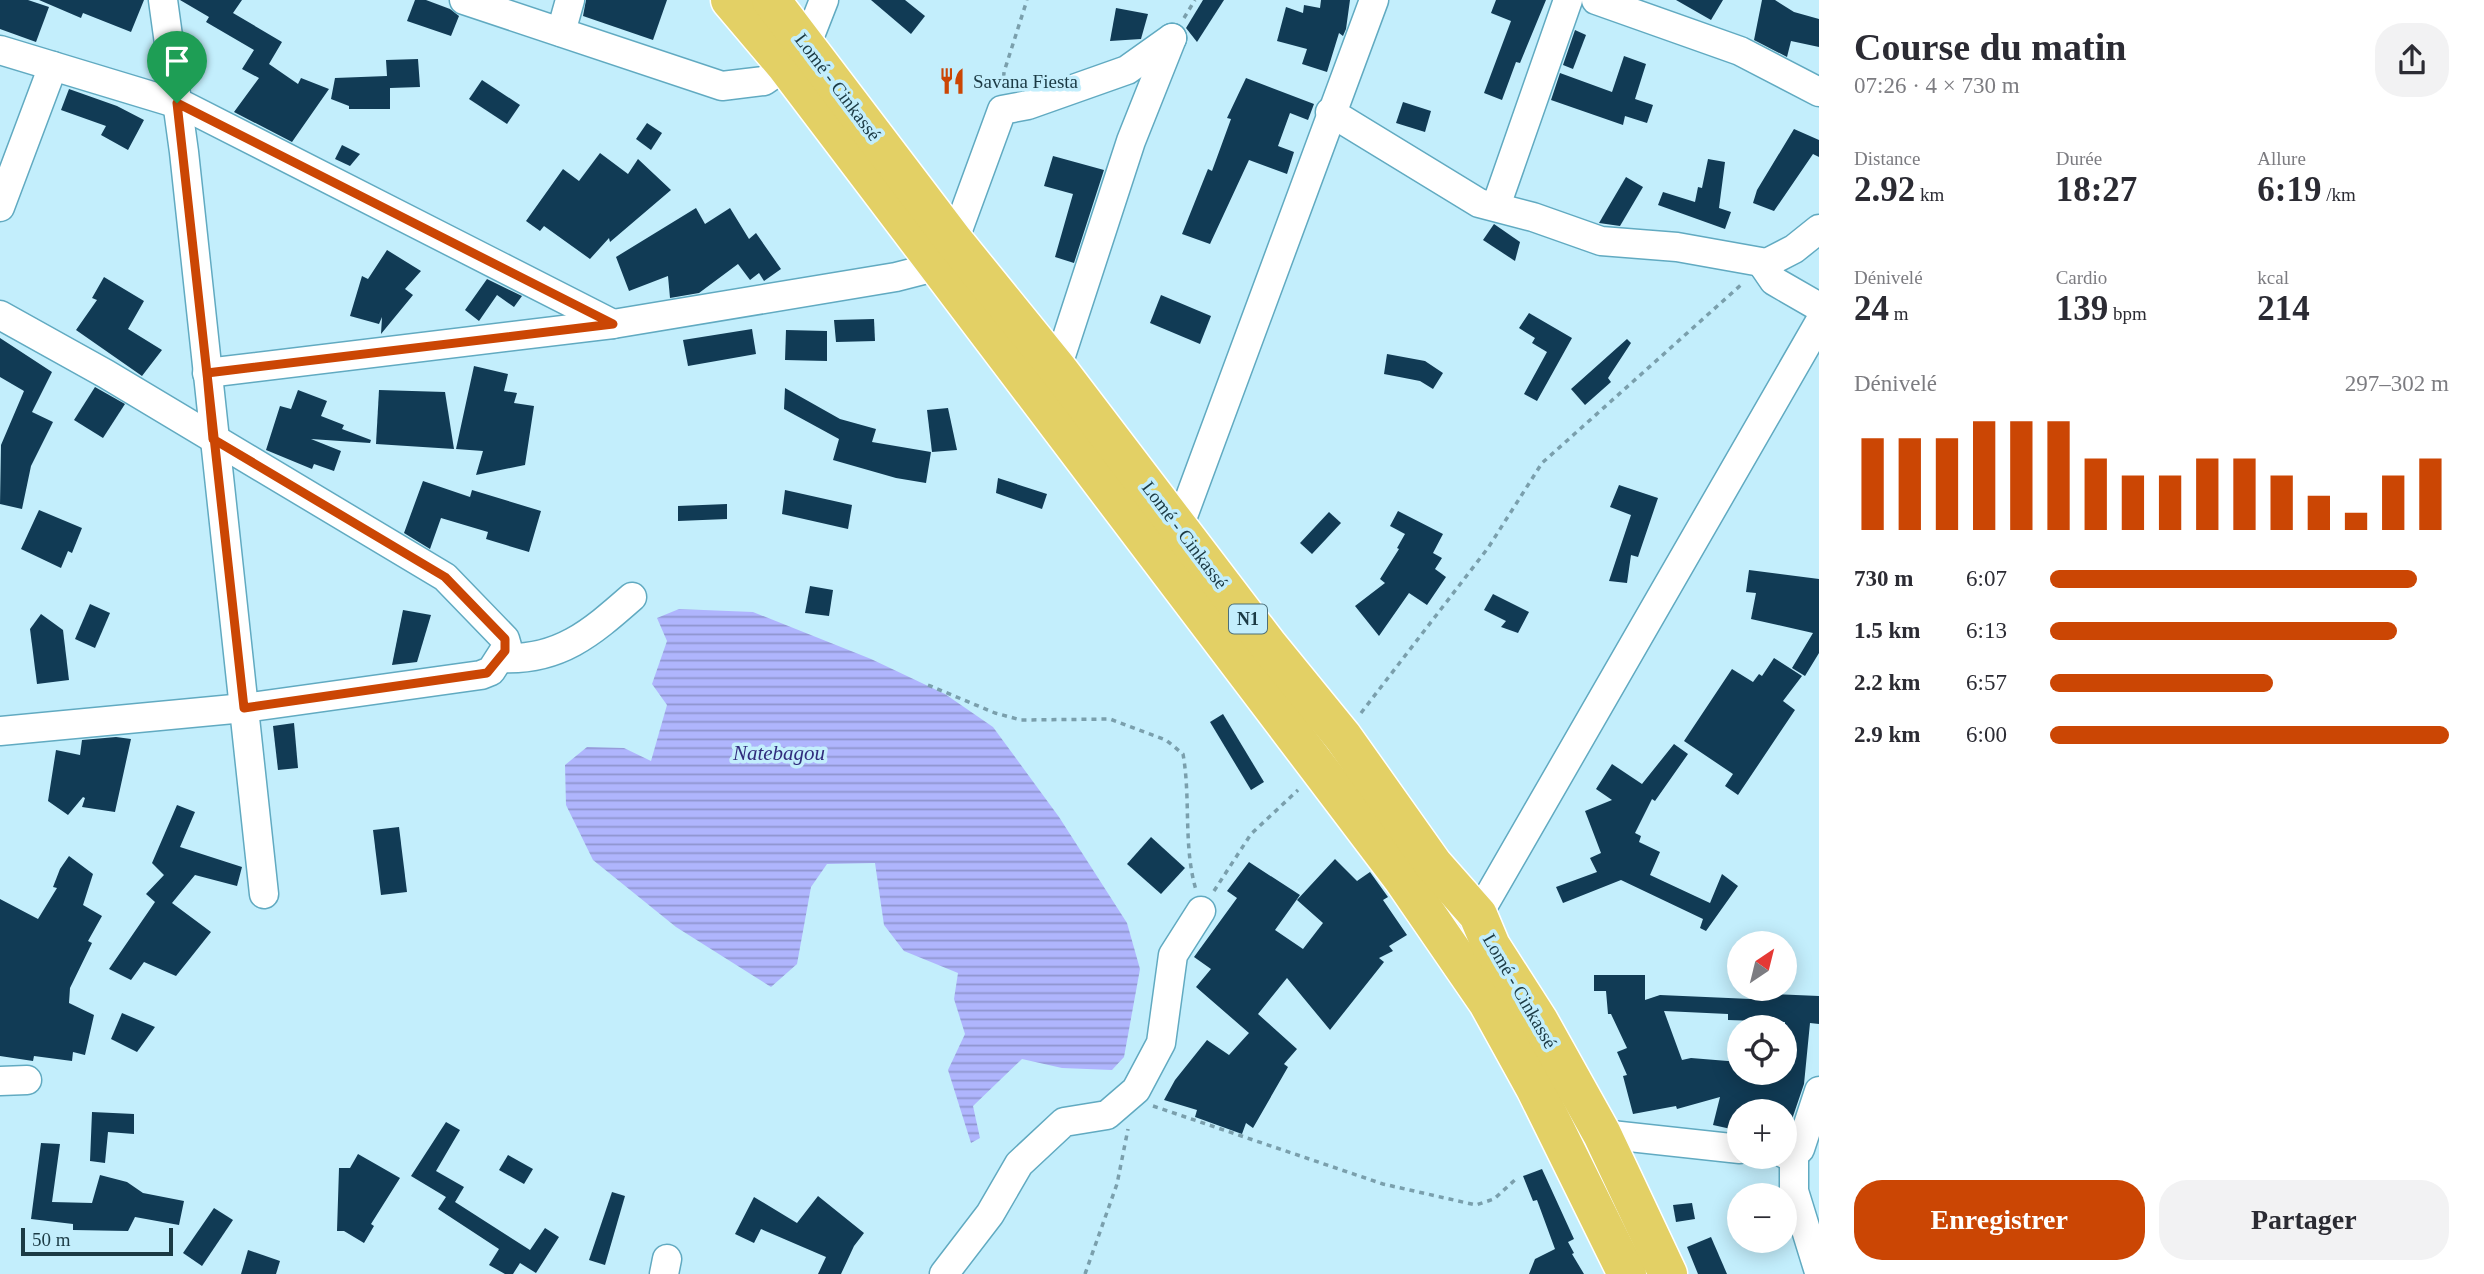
<!DOCTYPE html>
<html lang="fr">
<meta charset="utf-8">
<style>
body{margin:0;font-family:"Times New Roman",serif;background:#f2f2f3;color:#2b2b33;height:100vh;display:flex;flex-direction:column;font-size:26px;white-space:nowrap}
*{box-sizing:border-box;margin:0}
p{font-size:23px;color:#7c7c81}
.icon{flex:none;width:38px;height:38px;fill:none;stroke:currentColor;stroke-width:2;stroke-linecap:round;stroke-linejoin:round}
.map{position:relative;flex:1;overflow:hidden}
.drawer{display:flex;flex-direction:column;background:#fff;width:665px}
.drawer>*{flex:none}
.needle{width:46px;rotate:35deg}
.buttons{position:absolute;left:1727px;top:931px;display:grid;gap:14px}
.buttons a{display:grid;place-items:center;width:70px;height:70px;border-radius:50%;background:#fff;box-shadow:0 4px 18px #0003;font-size:35px}
.scale{position:absolute;left:21px;bottom:18px;width:152px;box-sizing:border-box;padding-left:7px;border:4px solid #1b3a44;border-top:0;font-size:19px;line-height:24px;white-space:nowrap;color:#1b3a44;-webkit-text-stroke:5px #c3eefc;paint-order:stroke}
.pin{position:absolute;display:grid;place-items:center;width:60px;height:60px;color:#fff;margin:-72px -30px;border-radius:50% 50% 50% 0;rotate:-45deg;box-shadow:0 0 7px #0007}
.pin .icon{rotate:45deg}
.round{display:grid;place-items:center;flex:none;width:74px;height:74px;border-radius:28px;background:#f2f2f3}
.summary{display:flex;align-items:center;justify-content:space-between;height:119px;padding:0 35px}
h1{font-size:38px;font-weight:700;line-height:52px}
.figures{display:grid;grid-template-columns:repeat(3,1fr);gap:10px;height:119px;padding:7px 35px}
.figures div{display:grid;align-content:center}
.figures b{font-size:35px;font-weight:700}
.figures small{font-size:19px;font-weight:400}
.figures p{font-size:19px}
.chart{height:196px;padding:14px 35px}
.chart p{display:flex;justify-content:space-between}
.chart svg{width:100%;height:126px;margin-top:7px;stroke:#cb4604;stroke-width:6}
.primary-button{display:flex;gap:14px;margin-top:auto;padding:14px 35px}
.primary-button a{flex:1;height:80px;border-radius:28px;background:#cb4604;color:#fff;font-size:28px;font-weight:700;line-height:80px;text-align:center}
.primary-button a+a{background:#f2f2f3;color:#2b2b33}
ul{padding:0 35px;list-style:none;font-size:23px}
li{display:grid;grid-template-columns:112px 84px 1fr;align-items:center;height:52px}
li i{height:18px;border-radius:9px;background:#cb4604}
main{display:flex;flex:1;min-height:0}
.map>svg:first-child{display:block}
</style>
<main>
<div class="map">
<svg width="1819" height="1274" viewBox="0 0 1819 1274">
<defs>
<pattern id="water-rules" width="6" height="5" patternUnits="userSpaceOnUse" patternTransform="scale(1.75)"><rect width="6" height="5" fill="#afb5fd"/><path d="M0 2.5h6" fill="none" stroke="#8e94ce"/></pattern>
</defs>
<rect width="100%" height="100%" fill="#c3eefc"/>
<path fill="url(#water-rules)" d="M679 609 753 612 871 659 945 694 993 727 1059 817 1127 923 1140 969 1124 1057 1112 1070 1062 1068 1022 1059 973 1106 980 1138 971 1143 948 1070 965 1034 954 999 958 973 904 951 884 925 875 863 827 864 811 887 797 964 771 987 676 927 593 860 566 805 565 765 587 747 624 748 651 761 667 705 652 684 667 641 657 618Z"/>
<g fill="#113b55" fill-rule="evenodd">
<path d="M0 0H28L49 7 36 42 0 29Z"/>
<path d="M39 0H144L131 32 83 13 81 18Z"/>
<path d="M180 0H242L233 13 282 42 269 64 298 84 301 78 329 89 292 142 234 112 259 78 242 69 254 50 206 22 209 17Z"/>
<path d="M415 0H426L450 9 459 16 451 36 407 21Z"/>
<path d="M586 0H667L653 40 583 16Z"/>
<path d="M871 0H905L925 16 911 34Z"/>
<path d="M1203 0H1224L1197 42 1186 28Z"/>
<path d="M1321 0H1350L1346 29 1343 36 1339 33 1327 72 1302 64 1307 49 1277 41 1286 7 1303 13 1304 5 1320 8Z"/>
<path d="M1496 0H1546L1520 63 1516 62 1502 100 1484 93 1511 21 1491 13Z"/>
<path d="M1676 0H1723L1711 20Z"/>
<path d="M1762 0H1775L1794 12 1819 19V47L1791 41 1787 57 1754 40Z"/>
<path d="M1116 8 1148 14 1141 39 1110 41Z"/>
<path d="M1575 30 1586 35 1573 69 1563 65Z"/>
<path d="M1624 56 1646 64 1635 99 1653 105 1647 123 1625 116 1623 125 1551 100 1560 73 1612 92Z"/>
<path d="M418 59 420 87 390 88V109H349V106L331 99 335 78 387 76 386 60Z"/>
<path d="M1246 78 1314 104 1308 120 1290 113 1278 146 1294 152 1287 174 1249 160 1210 244 1182 234 1208 169 1212 171 1231 119 1227 118Z"/>
<path d="M482 80 520 105 507 124 469 99Z"/>
<path d="M69 89 117 106 144 120 128 150 101 135 106 126 61 110Z"/>
<path d="M1403 102 1431 111 1425 132 1396 123Z"/>
<path d="M647 123 662 133 651 150 636 139Z"/>
<path d="M1794 129 1819 140V157L1813 154 1774 211 1753 203 1757 190Z"/>
<path d="M342 145 360 154 350 166 335 159Z"/>
<path d="M600 153 628 174 638 159 671 190 610 242 609 238 590 259 544 226 540 231 526 221 563 169 579 181Z"/>
<path d="M1053 156 1104 170 1074 263 1055 257 1073 194 1044 186Z"/>
<path d="M1708 159 1725 162 1719 208 1731 212 1725 229 1658 205 1663 192 1695 202 1698 187 1702 188Z"/>
<path d="M1626 177 1643 187 1620 226 1599 223Z"/>
<path d="M696 208 705 224 730 208 749 239 756 233 781 269 764 281 759 273 750 280 738 264 699 293 670 298 668 276 629 291 616 257Z"/>
<path d="M1494 224 1520 242 1515 261 1483 240Z"/>
<path d="M387 250 421 271 405 289 413 295 381 334 382 317 379 324 350 316 362 276 368 279Z"/>
<path d="M104 277 144 301 128 329 162 350 142 376 76 330 97 300 92 298Z"/>
<path d="M487 279 522 296 514 307 497 295 479 321 465 310Z"/>
<path d="M1161 295 1211 316 1200 344 1150 323Z"/>
<path d="M1529 313 1572 338 1537 401 1524 394 1547 352 1532 343 1535 338 1519 328Z"/>
<path d="M874 319 875 341 836 342 834 320Z"/>
<path d="M752 329 756 354 688 366 683 340Z"/>
<path d="M786 330 827 331V361L785 360Z"/>
<path d="M0 338 52 372 32 412 53 422 31 466 22 509 0 504 1 445 24 391 0 377Z"/>
<path d="M1627 339 1631 343 1608 378 1611 382 1585 405 1571 389Z"/>
<path d="M1387 354 1425 361 1443 373 1433 389 1420 381 1384 374Z"/>
<path d="M474 366 508 374 504 391 517 393 514 403 534 406 525 465 476 475 483 451 456 449Z"/>
<path d="M95 387 125 404 103 438 74 420Z"/>
<path d="M785 388 840 419 876 429 872 442 931 452 926 483 896 478 833 460 839 439 784 409Z"/>
<path d="M298 390 327 401 321 416 344 425 342 429 371 440 370 443 311 439 341 451 334 471 314 464 312 469 266 450 280 406 291 409Z"/>
<path d="M379 390 445 392 454 449 376 444Z"/>
<path d="M948 408 957 450 932 452 927 410Z"/>
<path d="M998 478 1047 494 1042 509 996 493Z"/>
<path d="M423 481 470 497 472 490 541 511 529 552 486 539 488 532 441 518 430 549 404 533Z"/>
<path d="M1619 485 1658 498 1638 557 1631 555 1627 583 1609 581 1631 515 1610 507Z"/>
<path d="M785 490 852 505 848 529 782 514Z"/>
<path d="M727 504V519L678 521V506Z"/>
<path d="M39 510 82 528 72 553 68 551 61 568 21 549Z"/>
<path d="M1398 511 1443 534 1433 553 1442 558 1435 569 1446 577 1427 605 1409 593 1379 636 1355 606 1385 583 1380 579 1399 549 1397 548 1405 534 1390 526Z"/>
<path d="M1329 512 1341 523 1312 554 1300 543Z"/>
<path d="M1749 570 1819 579V653L1805 676 1792 668 1813 633 1751 619 1756 593 1746 592Z"/>
<path d="M810 586 833 590 829 616 805 613Z"/>
<path d="M1493 594 1529 612 1518 633 1501 627 1506 621 1484 610Z"/>
<path d="M90 604 110 613 95 648 75 639Z"/>
<path d="M403 610 431 615 417 662 392 665Z"/>
<path d="M41 614 63 630 69 680 37 684 30 629Z"/>
<path d="M1774 658 1802 676 1783 701 1795 710 1738 795 1725 786 1733 774 1684 741 1732 669 1753 682 1759 674 1762 676Z"/>
<path d="M1223 714 1264 782 1251 790 1210 722Z"/>
<path d="M294 723 298 768 278 770 273 726Z"/>
<path d="M116 737 131 739 115 812 82 807 85 798 83 797 68 815 48 801 56 750 80 755 82 740Z"/>
<path d="M1674 744 1688 754 1655 801 1652 799 1635 833 1641 836 1639 842 1660 852 1650 875 1710 903 1722 874 1738 886 1706 931 1700 928 1703 919 1621 880 1563 903 1556 887 1597 872 1590 858 1601 853 1585 811 1612 800 1596 789 1612 764 1642 784Z"/>
<path d="M177 805 195 812 180 847 242 867 237 886 195 875 172 903 211 932 176 976 144 962 131 980 109 969 155 902 146 894 164 875 152 863Z"/>
<path d="M399 827 407 892 381 895 373 830Z"/>
<path d="M1151 837 1185 868 1161 894 1127 864Z"/>
<path d="M69 856 93 874 83 905 102 916 88 941 92 943 70 988 69 1003 94 1015 85 1055 73 1052 72 1061 34 1056 33 1061 0 1056V899L38 919 57 888 53 887 60 869Z"/>
<path d="M1335 859 1357 881 1370 872 1388 897 1383 900 1407 935 1389 946 1393 951 1379 958 1384 962 1330 1030 1287 978 1258 1014 1297 1049 1284 1064 1288 1067 1253 1128 1246 1123 1242 1134 1195 1117 1197 1110 1164 1100 1175 1080 1207 1040 1229 1055 1249 1033 1196 987 1211 969 1194 957 1237 898 1227 891 1249 862 1300 895 1275 930 1303 949 1323 923 1297 900Z"/>
<path d="M1594 975H1645V1000L1660 995 1751 999V993L1819 996V1024L1810 1023 1804 1084 1786 1137 1785 1111H1740V1131L1713 1125 1720 1097 1677 1109 1676 1106 1633 1114 1623 1076 1627 1075 1617 1052 1627 1048 1611 1014H1608L1606 991H1594ZM1664 1011 1728 1014V1020L1785 1022V1073H1740V1062L1691 1058 1682 1060Z"/>
<path d="M122 1013 155 1027 137 1052 111 1039Z"/>
<path d="M92 1112 134 1114V1134L108 1132 105 1163 90 1161Z"/>
<path d="M446 1122 460 1130 436 1171 464 1187 455 1202 530 1250 545 1228 559 1237 536 1273 520 1263 513 1274H505L489 1265 499 1249 438 1209 446 1197 411 1176Z"/>
<path d="M41 1143 60 1144 52 1202 92 1203 100 1175 127 1182 143 1193 184 1201 179 1225 135 1217 128 1231 73 1230V1224L31 1219Z"/>
<path d="M358 1154 400 1178 371 1224 374 1226 364 1243 344 1231H337L339 1168H350Z"/>
<path d="M508 1155 533 1169 524 1184 499 1170Z"/>
<path d="M1542 1169 1574 1239 1568 1242 1574 1253 1572 1254 1584 1274H1529L1535 1259 1555 1249 1537 1200 1533 1201 1523 1176Z"/>
<path d="M612 1192 625 1196 605 1265 589 1260Z"/>
<path d="M818 1196 864 1233 854 1246 841 1274H818L826 1257 761 1229 754 1243 735 1234 754 1197 797 1223Z"/>
<path d="M1692 1203 1695 1219 1676 1222 1673 1205Z"/>
<path d="M214 1208 233 1220 202 1266 183 1253Z"/>
<path d="M1711 1237 1727 1274H1698L1687 1247Z"/>
<path d="M248 1250 280 1261 276 1274H241Z"/>
</g>
<g fill="none" stroke-linecap="round" stroke-linejoin="round">
<defs>
<g id="minor">
<path d="M163 0 184 152 264 894"/>
<path d="M464 0 722 86 764 81 786 66"/>
<path d="M1596 0 1740 51 1819 92"/>
<path d="M561 32 570 0"/>
<path d="M806 46 824 0"/>
<path d="M0 50 185 106 613 324"/>
<path d="M1330 112 1479 203 1533 217 1601 241 1677 247 1761 262 1774 281 1819 307"/>
<path d="M1496 206 1568 0"/>
<path d="M0 207 53 66"/>
<path d="M954 241 1002 110 1028 105 1127 70 1172 38"/>
<path d="M1763 265 1794 249 1819 229"/>
<path d="M0 315 106 374 445 577 505 639 507 646 491 671 481 675 244 708 0 731"/>
<path d="M1057 368 1131 141 1172 38"/>
<path d="M207 373 613 324 896 277 935 267"/>
<path d="M1179 527 1374 0"/>
<path d="M501 658C559 661 591 633 632 597"/>
<path d="M1478 915 1819 323"/>
<path d="M0 1081 27 1080"/>
<path d="M1602 1134 1740 1149"/>
<path d="M1785 1154H1794L1800 1149 1819 1091"/>
<path d="M1794 1154V1191L1819 1272"/>
<path d="M664 1274 667 1259"/>
<path d="M944 1274 990 1214 1019 1164 1064 1122 1107 1115 1136 1090 1161 1043 1173 955 1201 911"/>
</g>
<g id="highway">
<path d="M730 0 786 66 1402 878 1488 1003 1535 1088 1627 1274"/>
<path d="M771 0 954 241 1057 368 1268 645 1343 737 1433 864 1478 915 1491 946 1539 1021 1602 1134 1668 1274"/>
</g>
</defs>
<use href="#minor" stroke="#61aac1" stroke-width="31"/>
<use href="#highway" stroke="#fff" stroke-width="41"/>
<g stroke="#7a9fac" stroke-width="3.5" stroke-dasharray="5 5" stroke-linecap="butt">
<path d="M1184 18 1195 0"/>
<path d="M1003 87 1004 72 1027 0"/>
<path d="M928 685 995 713 1021 720 1110 719 1166 740 1183 754C1191 799 1183 846 1196 890"/>
<path d="M1361 713 1488 548 1542 463 1742 284"/>
<path d="M1214 891 1251 834 1298 790"/>
<path d="M1153 1106 1383 1184 1476 1205 1494 1199 1517 1178"/>
<path d="M1085 1274 1117 1184 1128 1129"/>
</g>
<use href="#minor" stroke="#fff" stroke-width="28"/>
<use href="#highway" stroke="#e3d065" stroke-width="38"/>
</g>
<g fill="none" stroke-linecap="round" stroke-linejoin="round">
<defs>
<path id="route" d="M177 103 244 708 487 673 505 651V639L445 577 213 439 207 373 613 324 177 103"/>
</defs>
<use href="#route" stroke="#fff" stroke-width="14"/>
<use href="#route" stroke="#cb4604" stroke-width="9"/>
</g>
<defs>
<symbol id="restaurant-bare" viewBox="-9 -9 18 18"><path d="M-5-6h1v4h1v-4h1v4h1v-4h1v5L-1.5 .5V6h-2V.5L-5-1ZM5-6V6H3V1.5H1.5Q1.5-4 5-6Z" fill="#cb4604" stroke="#c3eefc" stroke-width="2.5" paint-order="stroke"/></symbol>
</defs>
<g fill-rule="evenodd">
<use href="#restaurant-bare" x="933" y="62" width="38" height="38"/>
</g>
<g text-anchor="middle" dominant-baseline="central" stroke-width="7" stroke-linejoin="round" paint-order="stroke">
<rect fill="#c3eefc" stroke="#4d707b" stroke-width="2" x="1229" y="604.5" width="38" height="29" rx="5"/>
<g font-size="18" font-weight="bold" fill="#1b3a44">
<text x="1248" y="619">N1</text>
</g>
<g font-size="19" fill="#1b3a44" stroke="#c3eefc" text-anchor="start">
<text x="973" y="81">Savana Fiesta</text>
</g>
<g font-size="19" fill="#1b3a44" stroke="#c3eefc">
<text transform="translate(838 87) rotate(53)">Lomé - Cinkassé</text>
<text transform="translate(1185 535) rotate(53)">Lomé - Cinkassé</text>
<text transform="translate(1520 991) rotate(60)">Lomé - Cinkassé</text>
</g>
<g font-size="21" font-style="italic" fill="#302c7c" stroke="#c3eefc">
<text x="779" y="753">Natebagou</text>
</g>
</g>
</svg>
<div class="buttons">
<a><svg class="needle" viewBox="-14 -14 28 28"><path d="M0-13l5 13h-10z" fill="#e53935"/><path d="M0 13l5-13h-10z" fill="#7c7c81"/></svg></a>
<a><svg class="icon" aria-label="locate" viewBox="0 0 24 24"><circle cx="12" cy="12" r="6"/><path d="M12 2v4M12 18v4M2 12h4M18 12h4"/></svg></a>
<a>+</a>
<a>−</a>
</div>
<div class="scale">50 m</div>
<div class="pin" style="left:177px;top:103px;background:#1e9e55"><svg class="icon" aria-label="arrive" viewBox="0 0 24 24"><path d="M6 21V4h12l-3 4 3 4H6"/></svg></div>
</div>
<section class="drawer">
<div class="summary"><div><h1>Course du matin</h1><p>07:26 · 4 × 730 m</p></div><a class="round"><svg class="icon" aria-label="share" viewBox="0 0 24 24"><path d="M12 15V3M7 8l5-5 5 5M5 13v7h14v-7"/></svg></a></div>
<div class="figures">
<div><p>Distance</p><b>2.92<small> km</small></b></div>
<div><p>Durée</p><b>18:27</b></div>
<div><p>Allure</p><b>6:19<small> /km</small></b></div>
</div>
<div class="figures">
<div><p>Dénivelé</p><b>24<small> m</small></b></div>
<div><p>Cardio</p><b>139<small> bpm</small></b></div>
<div><p>kcal</p><b>214</b></div>
</div>
<div class="chart"><p><span>Dénivelé</span>297–302 m</p>
<svg viewBox="0 0 160 44" preserveAspectRatio="none"><path d="M5 44V12M15 44V12M25 44V12M35 44V6M45 44V6M55 44V6M65 44V19M75 44V25M85 44V25M95 44V19M105 44V19M115 44V25M125 44V32M135 44V38M145 44V25M155 44V19"/></svg>
</div>
<ul>
<li><b>730 m</b>6:07<i style="width:92%"></i></li>
<li><b>1.5 km</b>6:13<i style="width:87%"></i></li>
<li><b>2.2 km</b>6:57<i style="width:56%"></i></li>
<li><b>2.9 km</b>6:00<i style="width:100%"></i></li>
</ul>
<div class="primary-button"><a>Enregistrer</a><a>Partager</a></div>
</section>
</main>
